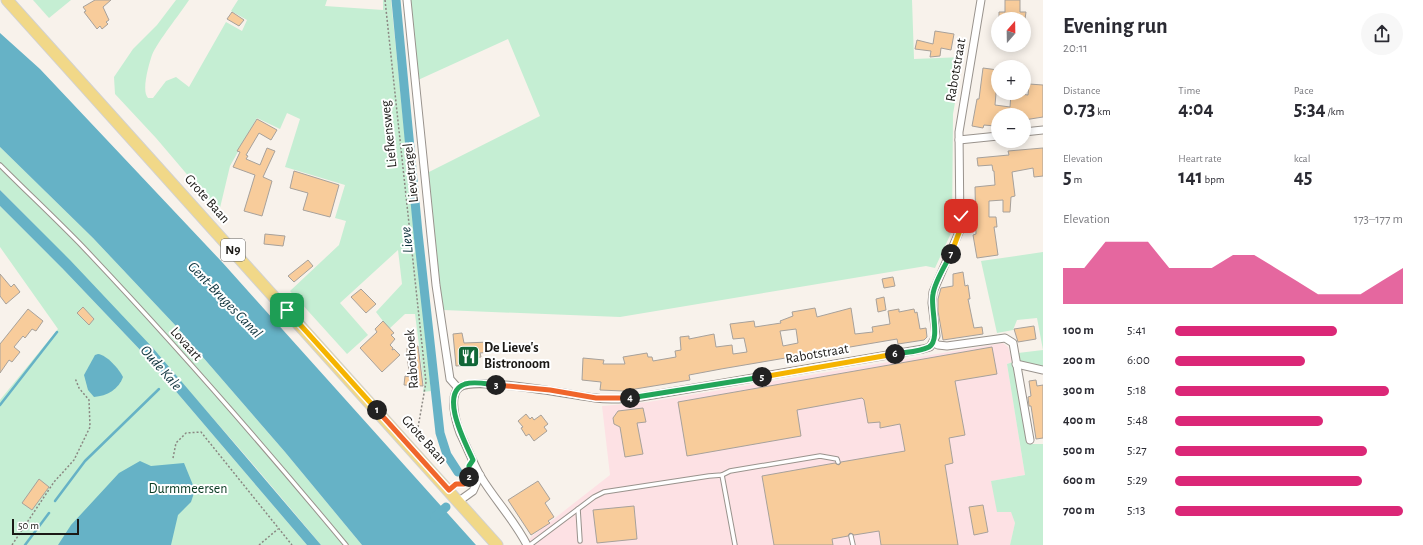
<!DOCTYPE html>
<meta charset="utf-8">
<style>
body{margin:0;font-family:"Alegreya Sans",sans-serif;background:#f7f7f7;color:#2b2b33;height:100vh;display:flex;flex-direction:column;font-size:15px;white-space:nowrap}
*{box-sizing:border-box;margin:0}
p{font-size:13px;color:#7c7c81}
.icon{flex:none;width:22px;height:22px;fill:none;stroke:currentColor;stroke-width:2;stroke-linecap:round;stroke-linejoin:round}
.map{position:relative;flex:1;overflow:hidden}
.drawer{display:flex;flex-direction:column;background:#fff;width:380px}
.drawer>*{flex:none}
.needle{width:26px;rotate:20deg}
.fabs{position:absolute;left:991px;top:12px;display:grid;gap:8px}
.fabs a{display:grid;place-items:center;width:40px;height:40px;border-radius:50%;background:#fff;box-shadow:0 2px 10px #0003;font-size:20px}
.scale{position:absolute;left:12px;bottom:10px;width:67px;box-sizing:border-box;padding-left:4px;border:2px solid #1b1916;border-top:0;font-size:11px;line-height:14px;white-space:nowrap;color:#1b1916;-webkit-text-stroke:3px #fff;paint-order:stroke}
.pin{position:absolute;display:grid;place-items:center;width:34px;height:34px;color:#fff;margin:-17px;border-radius:8px;box-shadow:0 2px 6px #0006}
.km{position:absolute;width:20px;height:20px;margin:-10px;border-radius:50%;background:#222;color:#fff;font-size:11px;line-height:20px;text-align:center}
.round{display:grid;place-items:center;flex:none;width:42px;height:42px;border-radius:21px;background:#f7f7f7}
.overview{display:flex;align-items:center;justify-content:space-between;height:68px;padding:0 20px}
h1{font-size:22px;font-weight:700;line-height:30px}
.figures{display:grid;grid-template-columns:repeat(3,1fr);gap:6px;height:68px;padding:4px 20px}
.figures div{display:grid;align-content:center}
.figures b{font-size:20px;font-weight:700}
.figures small{font-size:11px;font-weight:400}
.figures p{font-size:11px}
.chart{height:112px;padding:8px 20px}
.chart p{display:flex;justify-content:space-between}
.chart svg{width:100%;height:72px;margin-top:4px;fill:#db2777;opacity:.7}
ul{padding:0 20px;list-style:none;font-size:13px}
li{display:grid;grid-template-columns:64px 48px 1fr;align-items:center;height:30px}
li i{height:10px;border-radius:5px;background:#db2777}
main{display:flex;flex:1;min-height:0}
.map>svg:first-child{display:block}
</style>
<main>
<div class="map">
<svg width="1043" height="545" viewBox="0 0 1043 545">
<rect width="100%" height="100%" fill="#f8f2eb"/>
<path fill="#fde1e4" d="M1003 343 1008 347 1013 362 1007 364 1025 475 991 481 1011 511 1015 523 1010 545H524L532 536 610 475 602 406 648 402Z"/>
<g fill="#c5eed3">
<path d="M33 0H71L49 18Z"/>
<path d="M176 0H189C180 14 158 41 152 55 149 64 141 91 148 98H153L166 81 176 77 189 87 226 22 242 31 247 20 231 11 238 0H327L325 6 383 10V0H391L431 391 423 392 424 385 415 314H405L389 329 376 312 402 284 398 250 340 303 368 335 347 354 290 291 339 245 346 221 335 218 345 185 285 167 300 119 287 113 280 129 257 118 230 166 219 212 156 138 115 94 114 77 133 49 157 25Z"/>
<path d="M409 0H912L914 59 963 57 953 114 952 231 935 268 926 266 620 317 443 310 427 173 540 116 508 39 418 80Z"/>
<path d="M0 147 93 238 175 325 285 452 362 545H321C219 422 113 303 0 190Z"/>
<path d="M0 206 62 268 144 354 307 545H0V400L58 329 0 247Z"/>
<path d="M1043 252V350L1037 318 1017 320 1013 330 997 333 981 261Z"/>
<path d="M1043 350V368L1020 361 1018 353Z"/>
<path d="M1013 362 1028 444H1043V545H1010L1015 523 1011 512H997L991 481 1025 475 1007 364Z"/>
</g>
<g fill="#66b2c6">
<path d="M0 33 40 69 222 262 476 545H362L285 452 175 325 93 238 0 147Z"/>
<path d="M0 190 70 260 152 347 321 545H307L144 354 62 268 0 206Z"/>
<path d="M98 354C107 355 119 369 123 377 119 389 107 396 94 397L88 390 84 375 95 355Z"/>
<path d="M140 461 151 466 184 463 195 490 191 502 178 515 171 545H58L71 525 119 473Z"/>
</g>
<g fill="none" stroke-linecap="round" stroke-linejoin="round">
<g stroke="#66b2c6" stroke-width="2.5">
<path d="M0 405 57 332"/>
<path d="M55 501 85 461 159 389"/>
<path d="M25 545 49 513"/>
</g>
<g stroke="#66b2c6" stroke-width="9">
<path d="M396 0 418 233 440 433 447 455 458 472"/>
<path d="M435 517 446 507"/>
</g>
</g>
<g fill="#f8cc9b" stroke="#a7a19b" fill-rule="evenodd">
<path d="M95 0H111L103 7 109 20 106 22 108 24 102 29 100 26 97 29 84 12 86 11 83 7Z"/>
<path d="M1005 0H1020V12H1026L1025 19H999V12H1005Z"/>
<path d="M232 12 244 20 239 26 227 19Z"/>
<path d="M935 31 954 34 951 50 941 48 940 56 930 57 931 51 915 49 917 40 933 44Z"/>
<path d="M983 68 998 70 995 105 1010 107 1011 93 1028 95 1029 84 1043 85V117L1024 120V115H997L995 126 984 125 983 128 972 126 977 99H979Z"/>
<path d="M257 119 277 130 271 140 259 133 246 155 248 156 246 159 260 165 267 148 275 151 263 177 272 181 262 216 244 211 255 175 233 167 240 152 237 151Z"/>
<path d="M1043 148V176L1034 177 1033 168 1012 172 1015 196 1011 197 1010 212H1003V200L989 201V217H996L997 227H994L998 255 977 258 973 235 976 234 975 187 995 185 994 171H993L992 165 978 166 977 158 1009 155 1008 151Z"/>
<path d="M294 171 339 185 330 217 303 210 308 193 290 188Z"/>
<path d="M265 234 285 236 283 246 264 244Z"/>
<path d="M308 260 313 266 294 282 288 276Z"/>
<path d="M963 272 965 286 968 285 970 299H968L974 328 982 327 983 334 943 340 938 311V299L941 288 953 286V274Z"/>
<path d="M0 274 11 287 14 284 20 292 6 304 0 296Z"/>
<path d="M893 277 895 286 884 288 882 279Z"/>
<path d="M361 289 376 304 366 313 351 297Z"/>
<path d="M884 297 886 310 878 312 876 299Z"/>
<path d="M83 307 94 319 89 325 77 313Z"/>
<path d="M815 308 817 317 851 308 855 334 873 332 872 327 890 324 888 311 899 309V312L914 309 915 313 917 312 920 329 926 328 927 337 924 340 898 344 897 339 721 369 689 375 690 380 623 391 600 390 601 382 582 380 583 358 604 360 603 364H625L623 357 647 353 648 357H652L653 361 676 357 675 351 681 350 680 337 689 336V339L714 334 716 347 732 345 733 354 747 352 744 338 733 339 730 324 754 321 755 327 781 323 780 321 793 316 792 312ZM796 329 798 343 783 346 780 331Z"/>
<path d="M28 309 43 321 36 331 32 329 25 338 23 336 14 347 20 352 12 362 9 360 0 373V344Z"/>
<path d="M383 321 394 333 391 335 395 339 390 345 393 348 392 350 394 349 400 355 382 372 360 348 377 332 375 329Z"/>
<path d="M1034 326 1036 339 1018 342 1014 329Z"/>
<path d="M462 333 464 343 490 342V352L480 353 481 357 474 358V360L469 361V365L456 366 453 334Z"/>
<path d="M418 346 423 386 404 385 405 376 410 377 407 357V348Z"/>
<path d="M992 347 997 374 955 381 965 435 949 438 953 463 945 465 958 545H881L879 531 854 535 850 533 848 536 832 539 833 545H774L762 476 835 463 839 465 841 462 905 451 900 424 880 428V422L868 423 864 400 862 398 797 410 801 436 687 456 678 402Z"/>
<path d="M1036 380 1037 386 1043 385V438L1036 439 1031 406H1029L1028 397 1031 396 1029 381Z"/>
<path d="M643 408 646 422 637 423 643 454 625 457 620 427 614 424 613 418 618 411Z"/>
<path d="M526 414 530 419 532 417 534 420 541 415 548 424 544 427 547 431 534 441 529 434 526 436 521 428 523 427 518 421Z"/>
<path d="M39 479 49 487 32 510 22 503Z"/>
<path d="M538 481 550 499 545 503 554 517 548 521 550 523 531 535 508 500Z"/>
<path d="M983 505 988 532 974 535 969 507Z"/>
<path d="M634 506 637 539 597 543 593 510Z"/>
</g>
<g fill="none" stroke-linecap="round" stroke-linejoin="round">
<defs>
<g id="lane">
<path d="M0 165C28 193 57 220 84 248 175 344 262 444 346 545"/>
<path d="M722 475 735 545"/>
<path d="M578 509 580 541"/>
<path d="M851 536 853 545"/>
<path d="M530 545 594 497 604 492 709 476 722 475 730 471 820 456 837 459 838 462"/>
</g>
<g id="street">
<path d="M407 0 436 285 450 379 458 388"/>
<path d="M1024 132 1043 130"/>
<path d="M959 140 998 136"/>
<path d="M934 343 938 345 947 346 1005 338 1013 343 1030 440"/>
<path d="M1016 364 1043 370"/>
<path d="M459 501 473 491 480 475"/>
<path d="M527 545C515 521 495 500 481 477 473 463 467 447 460 433 456 422 448 395 460 387 476 376 572 395 595 398 610 400 625 399 641 397L923 349 930 347 936 336 932 303 933 292 960 230 959 132 981 0"/>
</g>
<path id="primary" d="M7 0 497 545"/>
</defs>
<use href="#lane" stroke="#99938d" stroke-width="5.5"/>
<use href="#street" stroke="#99938d" stroke-width="9"/>
<use href="#primary" stroke="#d1d1d0" stroke-width="13"/>
<g stroke="#8b8782" stroke-width="1.5" stroke-dasharray="2 2" stroke-linecap="butt">
<path d="M385 0 426 382 416 439"/>
<path d="M173 458 176 443 186 433 201 432 292 545"/>
<path d="M456 484 461 485 467 482 470 474"/>
<path d="M12 545 54 482 74 460 90 427 89 400 79 388 75 378"/>
<path d="M259 545 278 529"/>
</g>
<use href="#lane" stroke="#fff" stroke-width="3.5"/>
<use href="#street" stroke="#fff" stroke-width="7"/>
<use href="#primary" stroke="#f1d888" stroke-width="11"/>
</g>
<g fill="none" stroke-linecap="round" stroke-linejoin="round">
<defs>
<path id="split-1" d="M287 310 377 410"/>
<path id="split-2" d="M377 410 449 490 456 484H464L469 477"/>
<path id="split-3" d="M469 477V466L473 460C466 444 438 393 465 384 475 381 486 384 496 385"/>
<path id="split-4" d="M496 385 550 390 596 398H630"/>
<path id="split-5" d="M630 398 762 377"/>
<path id="split-6" d="M762 377 895 354"/>
<path id="split-7" d="M895 354C906 352 919 352 929 347 941 340 930 307 933 294 935 281 945 266 951 254"/>
<path id="split-8" d="M951 254 960 230 961 216"/>
</defs>
<use href="#split-1" stroke="#fff" stroke-width="8"/>
<use href="#split-2" stroke="#fff" stroke-width="8"/>
<use href="#split-3" stroke="#fff" stroke-width="8"/>
<use href="#split-4" stroke="#fff" stroke-width="8"/>
<use href="#split-5" stroke="#fff" stroke-width="8"/>
<use href="#split-6" stroke="#fff" stroke-width="8"/>
<use href="#split-7" stroke="#fff" stroke-width="8"/>
<use href="#split-8" stroke="#fff" stroke-width="8"/>
<use href="#split-1" stroke="#f5b400" stroke-width="5"/>
<use href="#split-2" stroke="#f0652b" stroke-width="5"/>
<use href="#split-3" stroke="#22a559" stroke-width="5"/>
<use href="#split-4" stroke="#f0652b" stroke-width="5"/>
<use href="#split-5" stroke="#22a559" stroke-width="5"/>
<use href="#split-6" stroke="#f5b400" stroke-width="5"/>
<use href="#split-7" stroke="#22a559" stroke-width="5"/>
<use href="#split-8" stroke="#f5b400" stroke-width="5"/>
</g>
<defs>
<symbol id="restaurant-square" viewBox="-11 -11 22 22"><rect x="-9" y="-9" width="18" height="18" rx="4" fill="#116637" stroke="#fff"/><path d="M-5-6h1v4h1v-4h1v4h1v-4h1v5L-1.5 .5V6h-2V.5L-5-1ZM5-6V6H3V1.5H1.5Q1.5-4 5-6Z" fill="#fff"/></symbol>
</defs>
<g fill-rule="evenodd">
<use href="#restaurant-square" x="456" y="344" width="25" height="25"/>
</g>
<g text-anchor="middle" dominant-baseline="central" stroke-width="4" stroke-linejoin="round" paint-order="stroke">
<rect fill="#fff" stroke="#5f5e5c" stroke-width="1" x="221" y="239" width="24" height="22" rx="3"/>
<g font-size="13" font-weight="bold" fill="#1b1916">
<text x="233" y="250">N9</text>
</g>
<g font-size="14" fill="#1b1916" stroke="#fff">
<text transform="translate(956 70) rotate(-80)">Rabotstraat</text>
<text transform="translate(389 134) rotate(-96)">Liefkensweg</text>
<text transform="translate(411 173) rotate(-96)">Lievetragel</text>
<text transform="translate(207 199) rotate(48)">Grote Baan</text>
<text transform="translate(186 344) rotate(48)">Lovaart</text>
<text transform="translate(817 354) rotate(-10)">Rabotstraat</text>
<text transform="translate(412 359) rotate(-94)">Rabothoek</text>
<text transform="translate(424 440) rotate(48)">Grote Baan</text>
</g>
<g font-size="14" font-weight="bold" fill="#1b1916" stroke="#fff" text-anchor="start">
<text x="484" y="348">De Lieve's<tspan x="484" dy="16">Bistronoom</tspan></text>
</g>
<g font-size="14" fill="#0a3b23" stroke="#fff">
<text x="188" y="489">Durmmeersen</text>
</g>
<g font-size="15" font-style="italic" fill="#0e333d" stroke="#fff">
<text transform="translate(407 240) rotate(-96)">Lieve</text>
<text transform="translate(225 300) rotate(46)">Gent-Bruges Canal</text>
<text transform="translate(161 368) rotate(49)">Oude Kale</text>
</g>
</g>
</svg>
<div class="fabs">
<a><svg class="needle" viewBox="-14 -14 28 28"><path d="M0-13l5 13h-10z" fill="#e53935"/><path d="M0 13l5-13h-10z" fill="#7c7c81"/></svg></a>
<a>+</a>
<a>−</a>
</div>
<div class="scale">50 m</div>
<div class="pin" style="left:287px;top:310px;background:#1e9e55"><svg class="icon" aria-label="arrive" viewBox="0 0 24 24"><path d="M6 21V4h12l-3 4 3 4H6"/></svg></div>
<div class="pin" style="left:961px;top:216px;background:#d93025"><svg class="icon" aria-label="check" viewBox="0 0 24 24"><path d="M5 12l5 5 9-10"/></svg></div>
<b class="km" style="left:377px;top:410px">1</b>
<b class="km" style="left:469px;top:477px">2</b>
<b class="km" style="left:496px;top:385px">3</b>
<b class="km" style="left:630px;top:398px">4</b>
<b class="km" style="left:762px;top:377px">5</b>
<b class="km" style="left:895px;top:354px">6</b>
<b class="km" style="left:951px;top:254px">7</b>
</div>
<section class="drawer">
<div class="overview"><div><h1>Evening run</h1><p>20:11</p></div><a class="round"><svg class="icon" aria-label="share" viewBox="0 0 24 24"><path d="M12 15V3M7 8l5-5 5 5M5 13v7h14v-7"/></svg></a></div>
<div class="figures">
<div><p>Distance</p><b>0.73<small> km</small></b></div>
<div><p>Time</p><b>4:04</b></div>
<div><p>Pace</p><b>5:34<small> /km</small></b></div>
</div>
<div class="figures">
<div><p>Elevation</p><b>5<small> m</small></b></div>
<div><p>Heart rate</p><b>141<small> bpm</small></b></div>
<div><p>kcal</p><b>45</b></div>
</div>
<div class="chart"><p><span>Elevation</span>173–177 m</p>
<svg viewBox="0 0 160 44" preserveAspectRatio="none"><path d="M0 44V22L10 22L20 6L30 6L40 6L50 22L60 22L70 22L80 14L90 14L100 22L110 30L120 38L130 38L140 38L150 30L160 22V44z"/></svg>
</div>
<ul>
<li><b>100 m</b>5:41<i style="width:71%"></i></li>
<li><b>200 m</b>6:00<i style="width:57%"></i></li>
<li><b>300 m</b>5:18<i style="width:94%"></i></li>
<li><b>400 m</b>5:48<i style="width:65%"></i></li>
<li><b>500 m</b>5:27<i style="width:84%"></i></li>
<li><b>600 m</b>5:29<i style="width:82%"></i></li>
<li><b>700 m</b>5:13<i style="width:100%"></i></li>
</ul>
</section>
</main>
